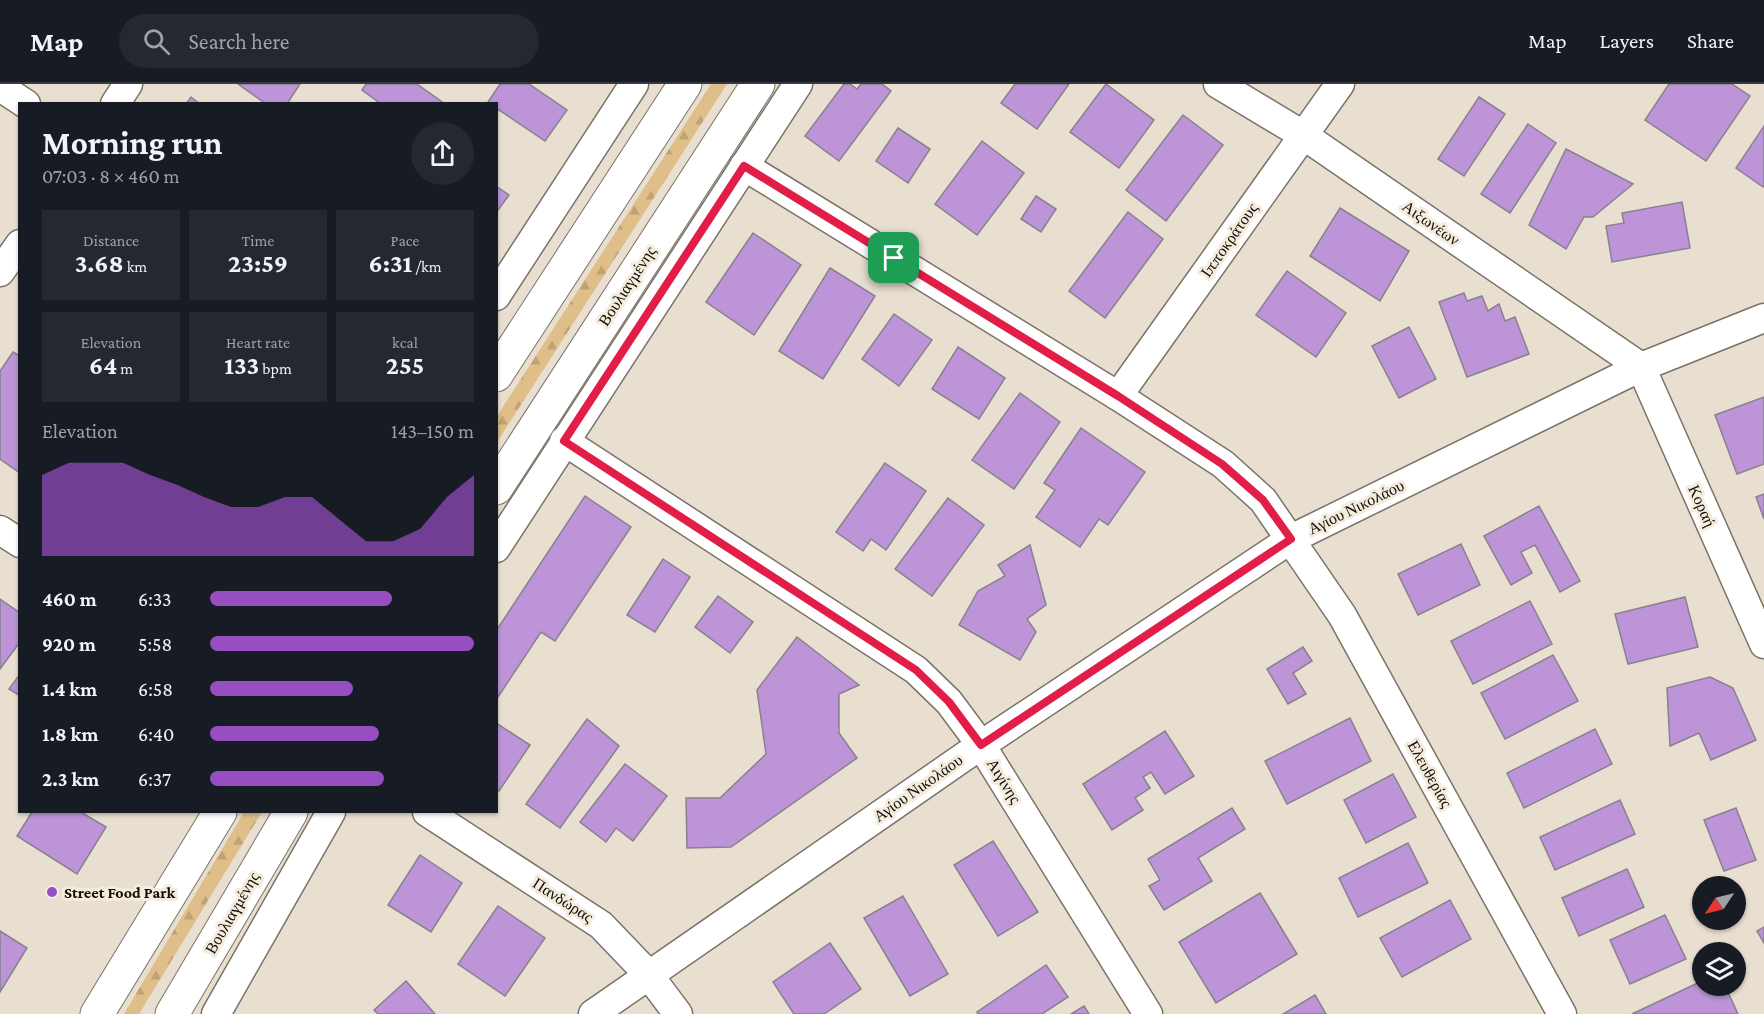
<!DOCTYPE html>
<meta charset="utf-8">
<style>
body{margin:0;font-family:"Crimson Pro",serif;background:#242831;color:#f1f3f6;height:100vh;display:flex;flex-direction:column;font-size:22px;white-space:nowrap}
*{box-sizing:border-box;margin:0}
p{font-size:20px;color:#9ea1a6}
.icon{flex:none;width:33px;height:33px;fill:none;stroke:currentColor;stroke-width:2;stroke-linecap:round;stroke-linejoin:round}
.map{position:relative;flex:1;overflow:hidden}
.details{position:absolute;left:18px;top:18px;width:480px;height:711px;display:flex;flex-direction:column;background:#171b24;border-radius:0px;box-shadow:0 2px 4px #0004}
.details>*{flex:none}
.needle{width:39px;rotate:235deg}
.fabs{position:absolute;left:1692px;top:792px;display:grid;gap:12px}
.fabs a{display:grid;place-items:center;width:54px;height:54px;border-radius:50%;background:#171b24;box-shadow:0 2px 4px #0004;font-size:30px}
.pin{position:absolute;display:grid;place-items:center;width:51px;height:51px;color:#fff;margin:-26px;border-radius:12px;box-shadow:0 3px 9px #0006}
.round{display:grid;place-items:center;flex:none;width:63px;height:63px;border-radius:32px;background:#242831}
.headline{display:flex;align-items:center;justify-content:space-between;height:102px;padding:0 24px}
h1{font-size:33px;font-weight:700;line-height:45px}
.metrics{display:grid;grid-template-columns:repeat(3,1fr);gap:9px;height:102px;padding:6px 24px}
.metrics div{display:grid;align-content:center;border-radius:0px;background:#242831;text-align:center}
.metrics b{font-size:26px;font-weight:700}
.metrics small{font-size:16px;font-weight:400}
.metrics p{font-size:16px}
.chart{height:168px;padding:12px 24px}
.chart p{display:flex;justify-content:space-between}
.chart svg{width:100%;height:108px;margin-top:6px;fill:#964ec1;opacity:.7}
ul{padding:0 24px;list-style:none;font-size:20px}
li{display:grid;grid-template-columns:96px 72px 1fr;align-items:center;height:45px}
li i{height:15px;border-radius:8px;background:#964ec1}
header{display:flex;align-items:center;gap:36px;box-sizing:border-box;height:84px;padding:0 30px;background:#171b24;border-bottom:2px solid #363941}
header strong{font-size:28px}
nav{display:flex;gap:33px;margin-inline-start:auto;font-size:21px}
.search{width:420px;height:54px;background:#242831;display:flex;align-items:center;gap:15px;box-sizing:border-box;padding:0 21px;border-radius:33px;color:#9ea1a6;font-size:22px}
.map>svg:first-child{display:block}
</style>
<header>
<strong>Map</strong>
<div class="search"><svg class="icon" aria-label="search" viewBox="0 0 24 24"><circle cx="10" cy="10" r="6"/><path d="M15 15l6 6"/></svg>Search here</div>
<nav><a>Map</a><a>Layers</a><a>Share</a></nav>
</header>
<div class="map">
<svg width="1764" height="930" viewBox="0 0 1764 930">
<defs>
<pattern id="forest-firs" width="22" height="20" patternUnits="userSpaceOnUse" patternTransform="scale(1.5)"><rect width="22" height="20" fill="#e0be89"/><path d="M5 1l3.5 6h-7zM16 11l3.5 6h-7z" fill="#bfa275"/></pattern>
</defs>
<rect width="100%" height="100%" fill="#e8dfd1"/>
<g fill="url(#forest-firs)">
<path d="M711 0H727L497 358V332Z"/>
<path d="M244 728H262L139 930H124Z"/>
</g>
<g fill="#bc94d7" stroke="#88818e" stroke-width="1.5">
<path d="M238 0H300L287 20H266Z"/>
<path d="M366 0H417L445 20H381L362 6Z"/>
<path d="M500 0H529L567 26 545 57 496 24V20L488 18Z"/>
<path d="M844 0H850L857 5 861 0H882L891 7 839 77 805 52Z"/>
<path d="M1015 0H1069L1037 45 1001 19Z"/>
<path d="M1106 0 1154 36 1119 84 1070 48Z"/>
<path d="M1669 0H1732L1750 12 1706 77 1645 36Z"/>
<path d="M191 13 200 20H186Z"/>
<path d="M1479 13 1505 30 1464 92 1438 75Z"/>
<path d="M1183 31 1223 61 1166 137 1126 106Z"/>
<path d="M1528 40 1556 59 1510 129 1481 110Z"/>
<path d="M1764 42V101L1763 103 1736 84Z"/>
<path d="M898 44 930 65 908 99 876 77Z"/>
<path d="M982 57 1024 89 977 151 935 120Z"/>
<path d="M1566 65 1633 100 1593 133H1584L1566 165 1529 141Z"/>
<path d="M496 102 509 111 496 129Z"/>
<path d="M1036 112 1056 125 1041 148 1021 135Z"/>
<path d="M1682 118 1690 164 1612 178 1606 142 1624 139 1622 129Z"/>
<path d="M1340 124 1409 167 1380 217 1310 172Z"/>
<path d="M1128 128 1163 155 1105 234 1069 207Z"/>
<path d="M753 149 801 181 754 251 706 218Z"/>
<path d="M830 184 875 212 823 295 779 267Z"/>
<path d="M1287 187 1346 229 1316 273 1256 231Z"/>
<path d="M1464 209 1467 217 1482 212 1488 227 1499 220 1505 237 1515 233 1529 270 1467 293 1439 218Z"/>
<path d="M894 230 932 256 899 302 862 275Z"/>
<path d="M1409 243 1436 295 1399 314 1372 262Z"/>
<path d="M958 263 1005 294 979 335 932 305Z"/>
<path d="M13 268 20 272V389L0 375V287Z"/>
<path d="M1020 309 1060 338 1014 405 972 376Z"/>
<path d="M1764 313V380L1737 390 1715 331Z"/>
<path d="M1081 344 1145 388 1108 441 1099 435 1080 463 1036 433 1055 406 1044 399Z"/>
<path d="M885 379 926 407 886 466 871 455 863 467 836 448Z"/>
<path d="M1764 410V435L1756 413Z"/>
<path d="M585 412 631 443 555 557 541 548 496 616V547Z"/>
<path d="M948 414 984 441 932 512 895 485Z"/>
<path d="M1539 422 1580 497 1560 508 1535 461 1521 468 1532 489 1511 501 1484 452Z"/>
<path d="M1461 460 1480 501 1418 531 1398 490Z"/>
<path d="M1030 461 1046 521 1027 535 1036 548 1020 576 959 541 978 507 1005 492 998 481Z"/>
<path d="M663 475 690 493 655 548 627 531Z"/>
<path d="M718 512 753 538 730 569 695 543Z"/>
<path d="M1685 513 1698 563 1628 580 1615 530Z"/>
<path d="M0 515 20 529V558L0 585Z"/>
<path d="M1530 517 1552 560 1473 600 1451 557Z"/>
<path d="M797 553 859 601 839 610V649L857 674 731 763 687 764 686 714H720L766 670 757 606Z"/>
<path d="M1303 563 1312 577 1293 589 1306 610 1288 620 1267 585Z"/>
<path d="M1553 571 1578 617 1505 655 1481 609Z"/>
<path d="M20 590V612L9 605Z"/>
<path d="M1710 593 1733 604 1756 656 1711 676 1699 649 1670 662 1667 604Z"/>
<path d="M1350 634 1371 677 1287 720 1265 677Z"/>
<path d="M587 635 619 662 560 744 526 720Z"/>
<path d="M496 639 530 661 499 707 496 705Z"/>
<path d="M1595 645 1612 680 1524 724 1507 689Z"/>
<path d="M1165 647 1194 692 1165 710 1151 688 1143 693 1150 704 1135 714 1143 726 1112 746 1083 700Z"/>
<path d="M625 680 667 712 633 757 616 744 606 758 580 738Z"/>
<path d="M1393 690 1416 733 1366 759 1344 716Z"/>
<path d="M1620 716 1635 750 1555 786 1540 753Z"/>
<path d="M1232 724 1245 745 1198 774 1212 797 1164 826 1149 802 1160 796 1148 775Z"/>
<path d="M1736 724 1756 776 1724 787 1704 736Z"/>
<path d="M32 728H81L106 743 77 790 17 752Z"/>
<path d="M993 757 1038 828 998 852 954 781Z"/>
<path d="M1408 759 1428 799 1358 833 1339 794Z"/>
<path d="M420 771 462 799 431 848 388 821Z"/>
<path d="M1627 785 1644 823 1579 852 1562 814Z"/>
<path d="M1260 809 1297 870 1216 919 1179 858Z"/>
<path d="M903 812 948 890 910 912 864 834Z"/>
<path d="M1450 816 1471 855 1402 893 1380 854Z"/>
<path d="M498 822 545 854 505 912 458 880Z"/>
<path d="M1665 831 1686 875 1630 900 1610 856Z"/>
<path d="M1764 843V859L1757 847Z"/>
<path d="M0 847 27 864 0 908Z"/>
<path d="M830 859 861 905 824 930H794L773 898Z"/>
<path d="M1046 881 1068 913 1042 930H978L977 928Z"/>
<path d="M406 897 435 930H378L374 926Z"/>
<path d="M1702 897V902H1725L1738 930H1632Z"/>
<path d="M1315 911 1326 930H1283Z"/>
<path d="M1084 922 1089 930H1071Z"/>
</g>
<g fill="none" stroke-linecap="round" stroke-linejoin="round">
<defs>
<g id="street">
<path d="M1218 0 1303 51 1641 283 1764 560"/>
<path d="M0 3 26 20"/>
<path d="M115 20 128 0"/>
<path d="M744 82 1118 312 1223 380 1263 416 1342 531 1562 930"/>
<path d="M0 188 20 160"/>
<path d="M496 212 634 0"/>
<path d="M1118 312 1340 0"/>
<path d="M564 357 916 586 949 618 981 661 1148 930"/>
<path d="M0 446 20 459"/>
<path d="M496 464 798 0"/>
<path d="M427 728 601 841 648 890 678 930"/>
<path d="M216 930 331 728"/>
<path d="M593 930 981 661 1291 455 1641 283 1764 234"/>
</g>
<g id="primary">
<path d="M496 291 685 0"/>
<path d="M496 404 758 0"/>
<path d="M97 930 220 728"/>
<path d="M172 930 291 728"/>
</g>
</defs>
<use href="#street" stroke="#7b7367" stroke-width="31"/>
<use href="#primary" stroke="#7b7367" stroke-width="35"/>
<use href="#street" stroke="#fff" stroke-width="28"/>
<use href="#primary" stroke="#fff" stroke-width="33"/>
</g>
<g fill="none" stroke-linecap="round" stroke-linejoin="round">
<defs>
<path id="route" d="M744 82 1118 312 1222 380 1263 416 1291 455 981 661 949 618 916 586 564 357Z"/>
</defs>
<use href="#route" stroke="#fff" stroke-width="12"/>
<use href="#route" stroke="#e11d48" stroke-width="8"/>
</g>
<circle fill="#964ec1" stroke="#f5ecde" stroke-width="2" cx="52" cy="808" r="6"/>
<g text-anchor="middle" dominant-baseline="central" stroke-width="6" stroke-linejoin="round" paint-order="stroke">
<g font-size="16" fill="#100d08" stroke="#f5ecde">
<text transform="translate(1431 139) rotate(35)">Αιξωνέων</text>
<text transform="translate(1229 156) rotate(-55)">Ιπποκράτους</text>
<text transform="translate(627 202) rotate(-57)">Βουλιαγμένης</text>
<text transform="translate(1702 422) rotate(66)">Κοραή</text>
<text transform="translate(1356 423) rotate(-26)">Αγίου Νικολάου</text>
<text transform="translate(1430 690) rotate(61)">Ελευθερίας</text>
<text transform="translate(1004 697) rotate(58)">Αιγίνης</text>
<text transform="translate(918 704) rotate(-35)">Αγίου Νικολάου</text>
<text transform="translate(563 816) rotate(33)">Πανδώρας</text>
<text transform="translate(232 829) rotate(-60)">Βουλιαγμένης</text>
</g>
<g font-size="16" font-weight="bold" fill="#100d08" stroke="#f5ecde" text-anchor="start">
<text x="64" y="808">Street Food Park</text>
</g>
</g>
</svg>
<div class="fabs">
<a><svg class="needle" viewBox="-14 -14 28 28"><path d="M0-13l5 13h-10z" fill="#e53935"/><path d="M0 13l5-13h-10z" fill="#9ea1a6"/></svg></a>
<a><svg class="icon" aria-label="layers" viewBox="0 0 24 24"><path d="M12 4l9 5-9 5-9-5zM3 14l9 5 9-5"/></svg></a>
</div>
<div class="pin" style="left:894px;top:174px;background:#1e9e55"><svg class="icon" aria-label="arrive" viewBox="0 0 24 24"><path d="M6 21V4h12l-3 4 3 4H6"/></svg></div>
<section class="details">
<div class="headline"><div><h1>Morning run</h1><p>07:03 · 8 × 460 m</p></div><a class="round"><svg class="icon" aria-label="share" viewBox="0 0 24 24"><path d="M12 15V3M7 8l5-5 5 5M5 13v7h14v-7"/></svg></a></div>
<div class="metrics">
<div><p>Distance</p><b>3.68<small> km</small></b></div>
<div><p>Time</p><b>23:59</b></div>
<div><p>Pace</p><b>6:31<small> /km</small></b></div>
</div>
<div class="metrics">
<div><p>Elevation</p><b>64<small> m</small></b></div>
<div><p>Heart rate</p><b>133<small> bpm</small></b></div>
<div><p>kcal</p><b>255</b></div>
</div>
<div class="chart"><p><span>Elevation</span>143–150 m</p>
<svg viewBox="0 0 160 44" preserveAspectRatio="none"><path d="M0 44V11L10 6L20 6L30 6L40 11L50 15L60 20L70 24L80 24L90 20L100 20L110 29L120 38L130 38L140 33L150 20L160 11V44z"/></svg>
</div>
<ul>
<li><b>460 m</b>6:33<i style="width:69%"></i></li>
<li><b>920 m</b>5:58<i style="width:100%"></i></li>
<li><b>1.4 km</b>6:58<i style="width:54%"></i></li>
<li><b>1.8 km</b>6:40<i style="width:64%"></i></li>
<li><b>2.3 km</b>6:37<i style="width:66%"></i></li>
</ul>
</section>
</div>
